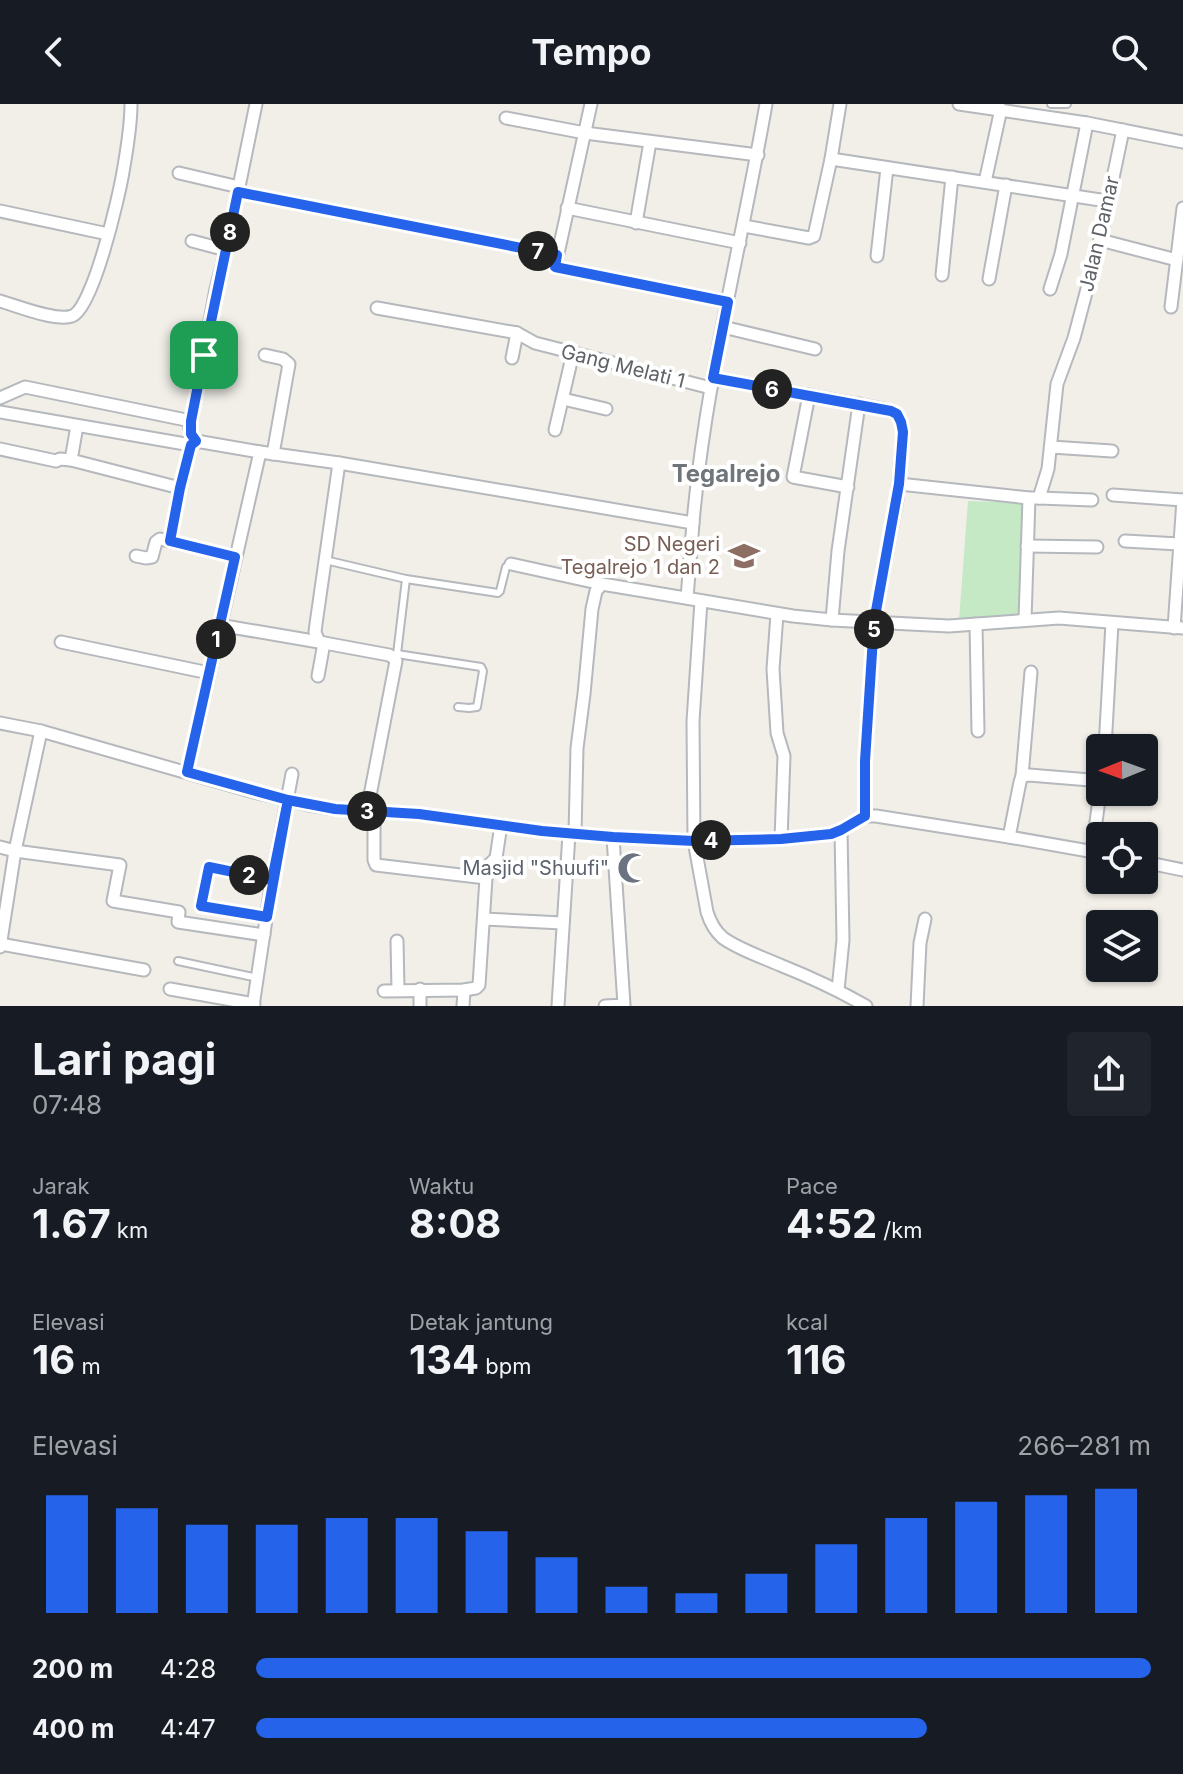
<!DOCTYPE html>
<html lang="id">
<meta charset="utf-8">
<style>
body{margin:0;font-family:Inter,sans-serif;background:#20242c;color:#f1f3f6;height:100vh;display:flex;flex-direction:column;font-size:30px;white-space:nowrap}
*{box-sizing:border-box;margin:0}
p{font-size:26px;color:#9ea1a6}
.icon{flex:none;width:44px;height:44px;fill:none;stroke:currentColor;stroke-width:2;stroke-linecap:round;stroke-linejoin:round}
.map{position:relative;height:902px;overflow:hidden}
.side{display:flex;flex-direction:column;background:#171b24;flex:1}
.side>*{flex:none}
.needle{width:52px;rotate:269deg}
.controls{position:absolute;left:1086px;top:630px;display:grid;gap:16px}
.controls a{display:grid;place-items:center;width:72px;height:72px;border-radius:8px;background:#171b24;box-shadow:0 2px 6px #0004;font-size:40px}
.pin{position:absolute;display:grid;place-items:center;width:68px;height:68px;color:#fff;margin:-34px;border-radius:16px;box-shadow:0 4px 12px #0006}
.km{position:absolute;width:40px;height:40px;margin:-20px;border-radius:50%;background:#222;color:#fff;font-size:22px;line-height:40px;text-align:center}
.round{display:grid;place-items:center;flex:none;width:84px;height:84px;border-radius:8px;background:#20242c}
.summary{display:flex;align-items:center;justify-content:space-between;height:136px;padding:0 32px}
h1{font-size:44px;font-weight:700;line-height:60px}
.metrics{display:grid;grid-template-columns:repeat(3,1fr);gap:12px;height:136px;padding:8px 32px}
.metrics div{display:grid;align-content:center}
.metrics b{font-size:40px;font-weight:700}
.metrics small{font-size:22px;font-weight:400}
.metrics p{font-size:22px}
.chart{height:224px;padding:16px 32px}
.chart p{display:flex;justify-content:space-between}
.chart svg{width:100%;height:144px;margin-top:8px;stroke:#2563eb;stroke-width:6}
ul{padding:0 32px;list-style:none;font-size:26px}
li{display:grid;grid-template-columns:128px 96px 1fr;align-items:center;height:60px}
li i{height:20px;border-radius:10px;background:#2563eb}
header{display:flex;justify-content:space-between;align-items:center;height:104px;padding:0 32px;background:#171b24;font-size:36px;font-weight:700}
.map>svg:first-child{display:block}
</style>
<header><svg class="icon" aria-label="back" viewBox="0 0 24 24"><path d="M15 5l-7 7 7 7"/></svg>Tempo<svg class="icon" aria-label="search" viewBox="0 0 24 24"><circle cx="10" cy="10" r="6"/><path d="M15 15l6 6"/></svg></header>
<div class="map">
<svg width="1183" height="902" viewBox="0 0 1183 902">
<rect width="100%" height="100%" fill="#f1efe8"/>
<path fill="#c5e8c5" d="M968 397 1026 399 1022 513 959 516Z"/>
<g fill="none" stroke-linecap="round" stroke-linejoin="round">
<defs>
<g id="lane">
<path d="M1051 0H1067"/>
<path d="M325 456 406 475 397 550 394 554"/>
<path d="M406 475 498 489 500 487 506 463 511 460"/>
<path d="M397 550 481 563 483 567 477 603 469 604 458 603"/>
<path d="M178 857 258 874"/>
</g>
<g id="street">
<path d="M591 0 555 163 728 198"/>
<path d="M959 0 1087 19 1183 38"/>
<path d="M506 14 585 29 758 51"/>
<path d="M831 55 1107 97"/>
<path d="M179 69 239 83"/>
<path d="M985 78 1001 5"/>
<path d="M238 88 557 151"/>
<path d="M567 104 740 139"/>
<path d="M0 107 108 130"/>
<path d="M636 119 650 38"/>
<path d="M744 122 809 134 814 132 831 55 840 0"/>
<path d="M1100 136 1177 156"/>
<path d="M192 137 226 146"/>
<path d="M877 152 887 64"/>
<path d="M942 171 952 73"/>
<path d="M989 175 1006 81"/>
<path d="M1050 185 1061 150 1087 19"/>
<path d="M0 197C17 202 57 218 72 212 93 205 119 92 123 68 127 45 131 23 131 0"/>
<path d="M1171 203 1183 104"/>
<path d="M377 204 517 229 535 239 711 284"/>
<path d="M723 223 815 245"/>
<path d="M265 251 283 255 289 260 273 350"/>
<path d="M512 254 517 229"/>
<path d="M713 274 883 305 897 310 901 318 903 328 897 395 874 518 865 657V712"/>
<path d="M809 291 793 373 848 383"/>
<path d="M0 294 25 283 191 317"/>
<path d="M563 295 606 305"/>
<path d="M0 308 191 341"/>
<path d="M555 326 573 249"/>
<path d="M1051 343 1112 347"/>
<path d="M0 345 56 357 60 355 71 356 77 322"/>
<path d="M260 348 339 359 693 419 687 494"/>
<path d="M71 356 180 384"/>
<path d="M339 359 316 520 315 528 319 538 389 551 394 554 396 557 367 707"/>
<path d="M899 380 1029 394"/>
<path d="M1113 391 1183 396"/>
<path d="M1039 394 1092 396"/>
<path d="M693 419C705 278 742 139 766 0"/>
<path d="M170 437 180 384 191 341 195 338"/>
<path d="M1125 437 1179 440"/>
<path d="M1027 442 1097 443"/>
<path d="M136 452 146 454 152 453 156 438 160 435 235 453"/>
<path d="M511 460 602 480"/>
<path d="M701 497 693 617 694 737 707 808C710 818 715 827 723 834 740 846 762 853 780 861 810 873 838 886 866 902"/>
<path d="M777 510 773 565 777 629 784 652 781 735"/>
<path d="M832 516 838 447 859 300"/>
<path d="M1025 516 1029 394H1039L1048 365 1057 280 1074 234 1100 136 1123 26"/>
<path d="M976 520 978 627"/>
<path d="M219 521 319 538"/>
<path d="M1174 524 1183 396"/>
<path d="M61 538 209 569"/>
<path d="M318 572 324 539"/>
<path d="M0 619 41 627 254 688 309 701 335 705 419 710 542 727 613 733 694 737 781 735 831 730 841 726 865 712H876L1009 733 1100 749"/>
<path d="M1105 644 1112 519"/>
<path d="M187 668 260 348 196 337 191 330 190 324 216 185 226 146 256 0"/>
<path d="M1022 672 1031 568"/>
<path d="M374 707V756L376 761 486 774"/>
<path d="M575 730 577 644 584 590 592 505 596 487 602 480 793 512 832 516 949 522 1059 514 1183 524"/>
<path d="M1009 733 1020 678 1022 672 1029 671 1090 676 1100 674"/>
<path d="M0 743 15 747 120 761 113 797 179 808 178 818 264 831"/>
<path d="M1092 748 1100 688"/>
<path d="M1144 758 1183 766"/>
<path d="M267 813 201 802 209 763 272 776"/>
<path d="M484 815 562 819"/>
<path d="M397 837 398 886"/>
<path d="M0 840 144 866"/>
<path d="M0 843 15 747 41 627"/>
<path d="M170 885 254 900"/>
<path d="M838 886 843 836 841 726"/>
<path d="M384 887 464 886 476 884 479 881 486 774 490 760 496 754 501 721"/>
<path d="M253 902 272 776 292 670"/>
<path d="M420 902V885"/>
<path d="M463 902 464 886"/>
<path d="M558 902 569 730"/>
<path d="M605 902 624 901 613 733"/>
<path d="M917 902 920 839 925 815"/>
</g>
</defs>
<use href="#lane" stroke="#b5b8bc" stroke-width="10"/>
<use href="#street" stroke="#b5b8bc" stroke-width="15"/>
<use href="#lane" stroke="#fff" stroke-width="6"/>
<use href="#street" stroke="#fff" stroke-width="11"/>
</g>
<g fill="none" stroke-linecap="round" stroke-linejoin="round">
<defs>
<path id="route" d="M204 251 191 317V330L196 337 191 341 180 384 170 437 235 453 187 668 288 696 272 776 209 763 201 802 267 813 288 696 335 705 419 710 542 727 613 733 694 737 781 735 831 730 841 726 865 712V657L874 518 899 380 903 328 901 318 897 310 891 307 713 274 728 198 555 163 557 151 238 88 204 251"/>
</defs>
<use href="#route" stroke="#fff" stroke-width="16"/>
<use href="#route" stroke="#2563eb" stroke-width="10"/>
</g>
<defs>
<symbol id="school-bare" viewBox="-9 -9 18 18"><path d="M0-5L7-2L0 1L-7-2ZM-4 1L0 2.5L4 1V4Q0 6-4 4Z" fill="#8d6e63" stroke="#fff" stroke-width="2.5" paint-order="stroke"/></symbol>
<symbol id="mosque-bare" viewBox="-9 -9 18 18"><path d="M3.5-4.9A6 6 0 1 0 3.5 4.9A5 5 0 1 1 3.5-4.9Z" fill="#6b7280" stroke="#fff" stroke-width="2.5" paint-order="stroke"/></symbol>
</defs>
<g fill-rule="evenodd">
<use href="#school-bare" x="722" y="430" width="44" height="44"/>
<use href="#mosque-bare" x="611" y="742" width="44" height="44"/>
</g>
<g text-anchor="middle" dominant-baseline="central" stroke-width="8" stroke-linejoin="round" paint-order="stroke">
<g font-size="20" fill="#5f6368" stroke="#fff">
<text transform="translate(1099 130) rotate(-77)">Jalan Damar</text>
<text transform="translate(623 262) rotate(14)">Gang Melati 1</text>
</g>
<g font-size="20" fill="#785e54" stroke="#fff" text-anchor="end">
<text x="720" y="440">SD Negeri<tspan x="720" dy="23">Tegalrejo 1 dan 2</tspan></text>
</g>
<g font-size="20" fill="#5b616d" stroke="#fff" text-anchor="end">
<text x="609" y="764">Masjid "Shuufi"</text>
</g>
<g font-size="24" font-weight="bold" fill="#70757a" stroke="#fff">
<text x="726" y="369">Tegalrejo</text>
</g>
</g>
</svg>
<div class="controls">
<a><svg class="needle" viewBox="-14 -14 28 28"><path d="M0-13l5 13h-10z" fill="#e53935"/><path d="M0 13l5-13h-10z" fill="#9ea1a6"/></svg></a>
<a><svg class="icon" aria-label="locate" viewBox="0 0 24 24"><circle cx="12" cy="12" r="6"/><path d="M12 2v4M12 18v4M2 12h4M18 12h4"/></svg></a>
<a><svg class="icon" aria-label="layers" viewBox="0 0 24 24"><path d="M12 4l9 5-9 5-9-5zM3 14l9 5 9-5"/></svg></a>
</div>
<div class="pin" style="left:204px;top:251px;background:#1e9e55"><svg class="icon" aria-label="arrive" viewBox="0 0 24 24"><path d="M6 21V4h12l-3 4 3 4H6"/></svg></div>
<b class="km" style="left:216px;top:535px">1</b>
<b class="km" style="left:249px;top:771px">2</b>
<b class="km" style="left:367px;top:707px">3</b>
<b class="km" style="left:711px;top:736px">4</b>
<b class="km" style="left:874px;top:525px">5</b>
<b class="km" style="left:772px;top:285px">6</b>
<b class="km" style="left:538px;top:147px">7</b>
<b class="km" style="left:230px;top:128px">8</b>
</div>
<section class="side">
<div class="summary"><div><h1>Lari pagi</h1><p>07:48</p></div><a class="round"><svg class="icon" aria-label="share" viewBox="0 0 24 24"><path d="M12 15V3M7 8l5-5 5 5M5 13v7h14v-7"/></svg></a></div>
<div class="metrics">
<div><p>Jarak</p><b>1.67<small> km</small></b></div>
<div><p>Waktu</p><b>8:08</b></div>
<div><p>Pace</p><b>4:52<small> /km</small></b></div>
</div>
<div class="metrics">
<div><p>Elevasi</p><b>16<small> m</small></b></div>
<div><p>Detak jantung</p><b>134<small> bpm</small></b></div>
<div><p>kcal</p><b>116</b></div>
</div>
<div class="chart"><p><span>Elevasi</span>266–281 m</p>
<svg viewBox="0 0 160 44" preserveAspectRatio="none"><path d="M5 44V8M15 44V12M25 44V17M35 44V17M45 44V15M55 44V15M65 44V19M75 44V27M85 44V36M95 44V38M105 44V32M115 44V23M125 44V15M135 44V10M145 44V8M155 44V6"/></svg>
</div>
<ul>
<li><b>200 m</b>4:28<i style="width:100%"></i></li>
<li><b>400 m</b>4:47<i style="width:75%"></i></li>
</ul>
</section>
